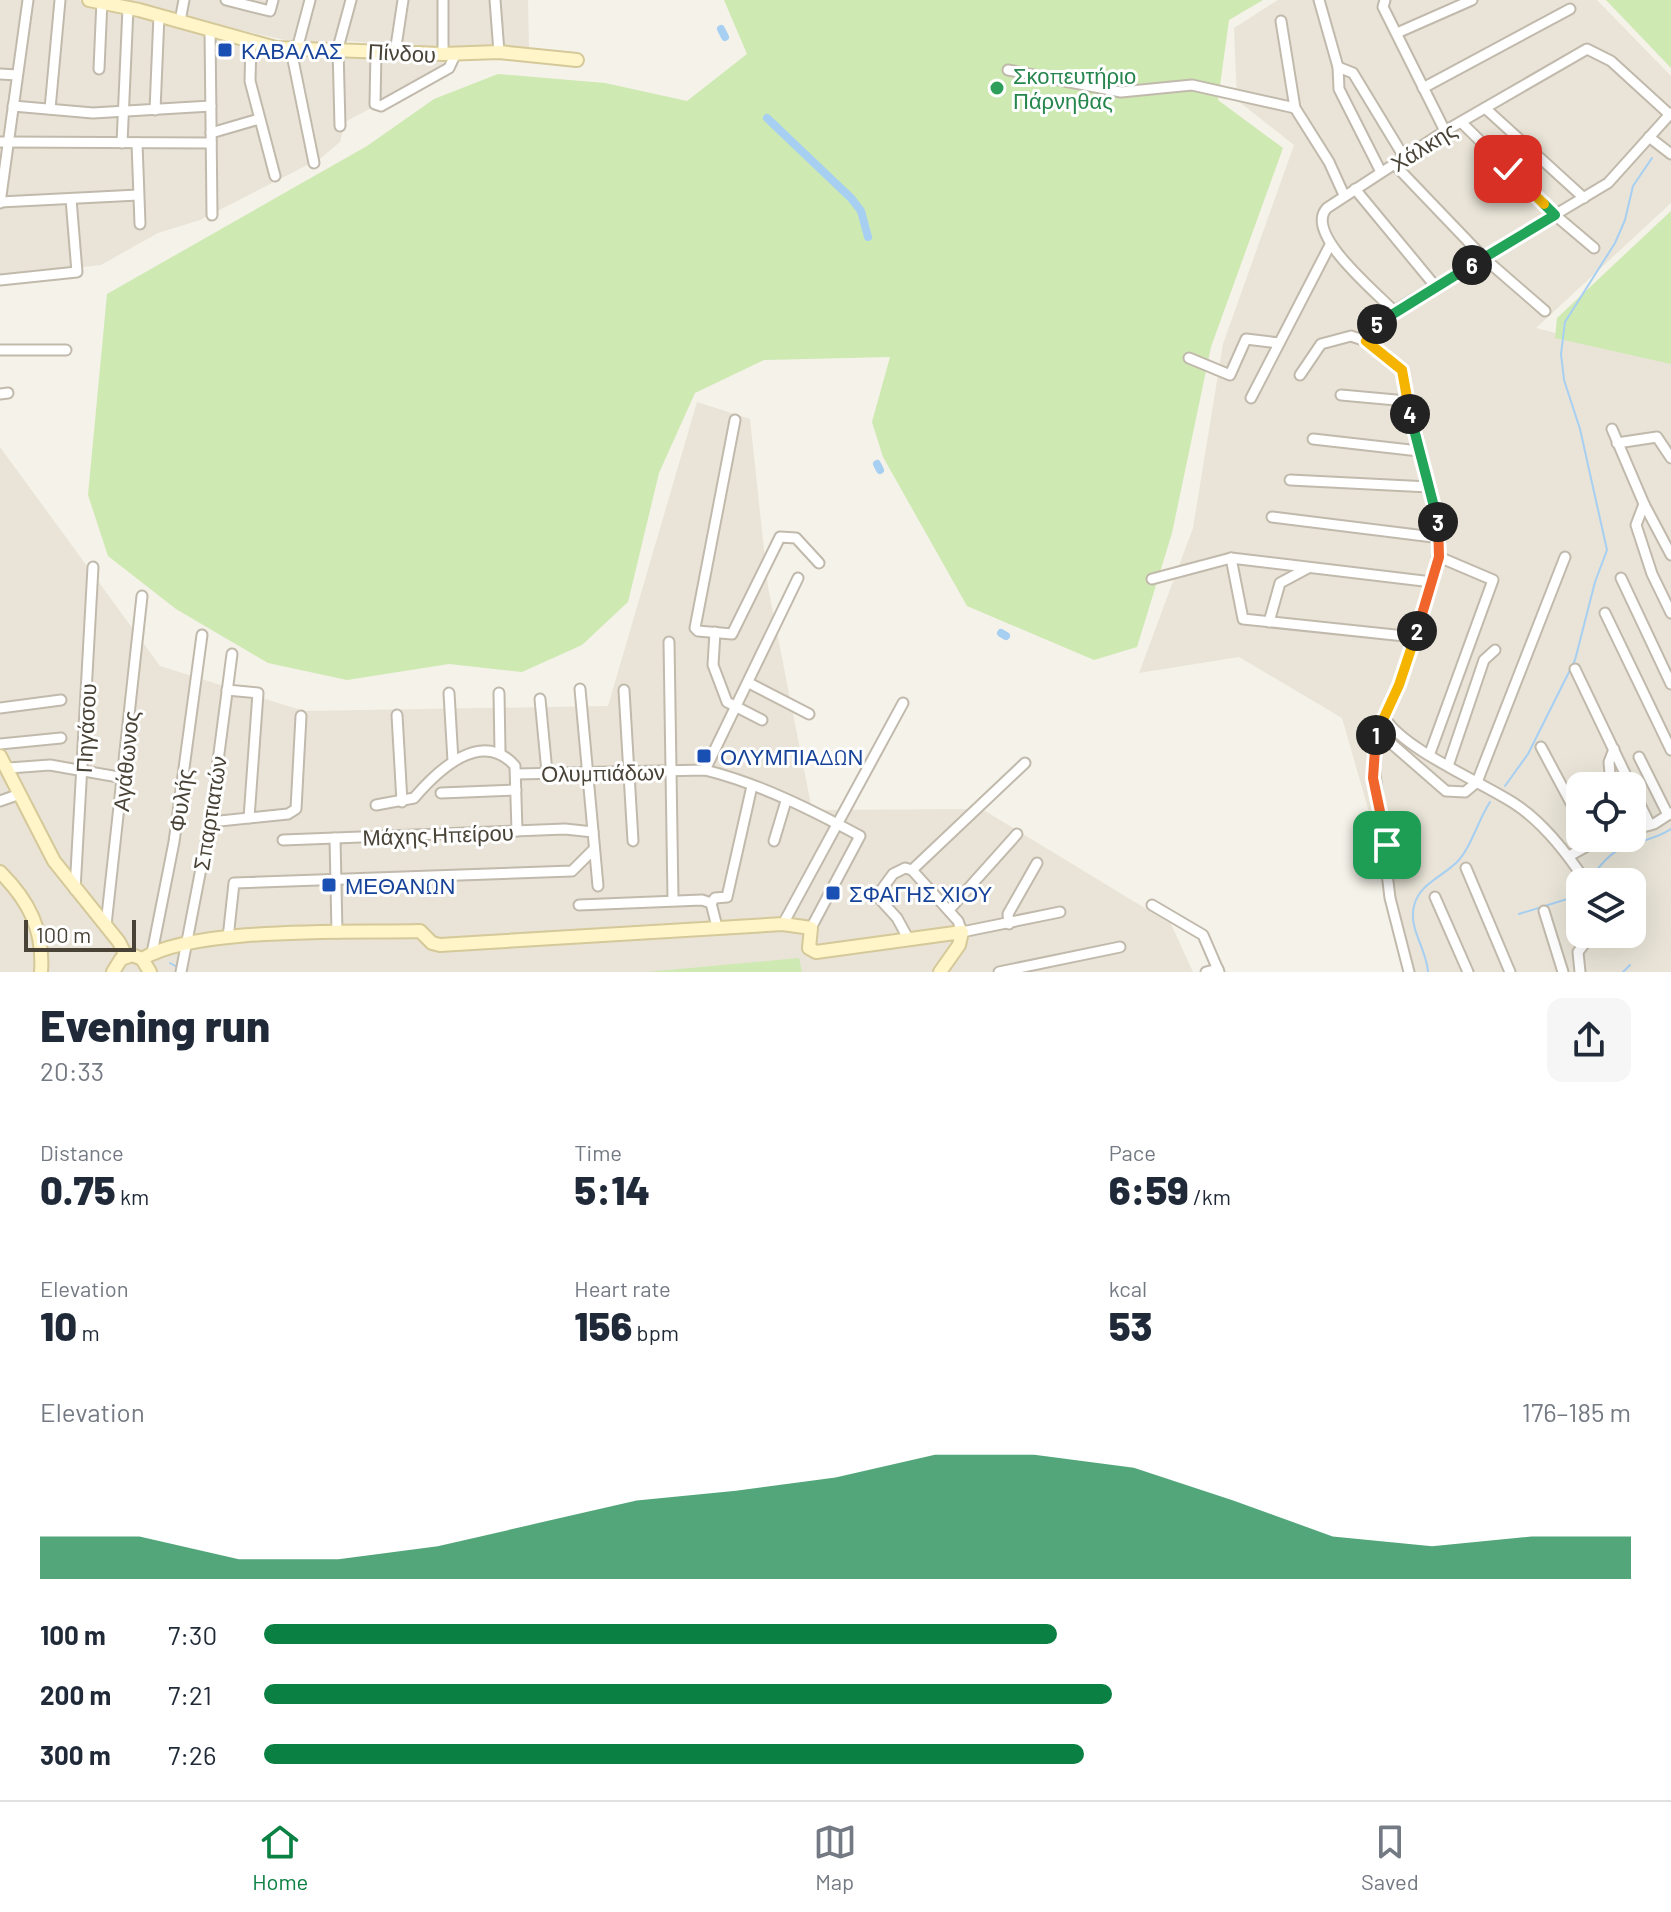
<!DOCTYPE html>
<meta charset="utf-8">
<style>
body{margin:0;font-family:Barlow,sans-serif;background:#f6f6f7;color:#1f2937;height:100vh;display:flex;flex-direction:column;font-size:30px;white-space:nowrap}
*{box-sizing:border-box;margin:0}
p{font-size:26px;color:#747a83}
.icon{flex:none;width:44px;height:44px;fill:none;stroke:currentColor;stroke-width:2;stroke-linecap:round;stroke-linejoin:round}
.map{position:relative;height:972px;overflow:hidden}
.drawer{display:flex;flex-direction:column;background:#fff;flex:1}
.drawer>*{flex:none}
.tools{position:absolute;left:1566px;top:772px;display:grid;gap:16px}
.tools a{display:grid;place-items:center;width:80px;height:80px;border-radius:16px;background:#fff;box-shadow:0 8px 32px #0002;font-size:40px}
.scale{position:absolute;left:24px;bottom:20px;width:112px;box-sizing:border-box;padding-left:8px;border:4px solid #494337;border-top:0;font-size:22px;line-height:28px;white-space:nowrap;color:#494337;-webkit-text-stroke:6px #fff;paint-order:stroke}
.pin{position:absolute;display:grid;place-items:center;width:68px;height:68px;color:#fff;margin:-34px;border-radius:16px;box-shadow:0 4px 12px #0006}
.km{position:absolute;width:40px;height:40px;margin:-20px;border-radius:50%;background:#222;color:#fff;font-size:22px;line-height:40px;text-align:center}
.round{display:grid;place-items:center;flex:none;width:84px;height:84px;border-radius:16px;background:#f6f6f7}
.overview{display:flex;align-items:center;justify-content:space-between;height:136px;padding:0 40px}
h1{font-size:44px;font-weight:800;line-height:60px}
.figures{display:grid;grid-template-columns:repeat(3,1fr);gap:12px;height:136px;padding:8px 40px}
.figures div{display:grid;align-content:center}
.figures b{font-size:40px;font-weight:800}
.figures small{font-size:22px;font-weight:400}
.figures p{font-size:22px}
.chart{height:224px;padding:16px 40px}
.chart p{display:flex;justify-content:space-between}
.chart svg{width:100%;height:144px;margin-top:8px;fill:#0b8043;opacity:.7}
ul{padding:0 40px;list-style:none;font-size:26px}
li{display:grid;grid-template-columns:128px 96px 1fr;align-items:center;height:60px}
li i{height:20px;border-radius:10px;background:#0b8043}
.menu{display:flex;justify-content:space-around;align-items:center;height:112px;border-top:2px solid #e0e1e3;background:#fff;font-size:22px;color:#747a83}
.menu a{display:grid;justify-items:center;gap:4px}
.menu .on{color:#0b8043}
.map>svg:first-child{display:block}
</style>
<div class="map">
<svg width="1671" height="972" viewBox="0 0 1671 972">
<rect width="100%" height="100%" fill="#f5f2e9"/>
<g fill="#e9e4d7" fill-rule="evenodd">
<path d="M0 0H78L286 56 330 54 450 63 449 67 345 122 340 142 321 158 200 220 158 233 101 265 0 276Z"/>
<path d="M111 0H528L529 48 495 46 452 50 349 41 293 42Z"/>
<path d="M1278 0H1597L1671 76V203L1536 328 1671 362V972H1415L1342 718 1239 657 1139 673 1193 528 1223 344 1294 145 1237 100 1234 28ZM1580 786H1632V838H1580ZM1580 882H1632V934H1580Z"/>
<path d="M697 402 750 419 768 587 812 810 982 809 1171 924 1193 972H0V447L160 666 304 711 608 706Z"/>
</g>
<g fill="#cee9b2">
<path d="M724 0H1263L1229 20 1218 100 1283 148 1211 347 1172 533 1137 647 1094 660 967 606 883 457 872 422 890 357 764 360 695 393 659 473 628 602 582 645 522 672 449 664 347 680 268 663 176 609 108 556 88 495 107 294 367 146 434 99 498 74 605 83 687 101 747 54Z"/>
<path d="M1606 0H1671V68Z"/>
<path d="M1671 211V364L1555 338 1557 318Z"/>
<path d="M799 958 802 972H647Z"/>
</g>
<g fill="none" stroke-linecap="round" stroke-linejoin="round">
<g stroke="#a6cff2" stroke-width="2">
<path d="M1505 786 1528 754 1575 660 1595 582 1607 550 1580 429 1564 380 1561 354 1565 322 1615 243 1625 220 1633 186 1652 158"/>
<path d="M1594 874C1621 835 1639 849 1671 829"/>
<path d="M1519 914 1580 895"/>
<path d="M170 963 177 967"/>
<path d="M1428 972C1427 950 1408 928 1414 906 1419 884 1442 877 1457 862 1471 848 1478 820 1490 802"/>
<path d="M1623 972 1630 965"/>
</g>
<g stroke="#a6cff2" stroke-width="8">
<path d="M721 29 725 37"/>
<path d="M767 118 851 198 861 211 868 237"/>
<path d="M877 464 880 470"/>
<path d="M1001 633 1006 636"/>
</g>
<defs>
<g id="street">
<path d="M226 0 270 11 273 0"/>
<path d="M443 0V54"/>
<path d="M495 0 499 52"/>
<path d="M1319 0 1338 67 1339 89 1381 172"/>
<path d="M1385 0 1383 7 1445 131"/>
<path d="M180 21 184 0"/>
<path d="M1281 21 1295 108 1329 162 1344 195"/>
<path d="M210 29 212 215"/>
<path d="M1397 33 1472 0"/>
<path d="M251 42 250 81 275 176"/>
<path d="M297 49 310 0"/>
<path d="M291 50 314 163"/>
<path d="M376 51 375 104 381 106 449 68 456 53"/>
<path d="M395 53 403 0"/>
<path d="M1338 67 1353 73 1404 157"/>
<path d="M99 69 102 0"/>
<path d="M1008 70 1121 92 1192 85 1295 108"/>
<path d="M0 74 17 75"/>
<path d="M1423 88 1570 9"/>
<path d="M13 106 93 113 211 106"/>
<path d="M1485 108 1584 198"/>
<path d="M50 109 60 0"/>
<path d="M155 110 159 15"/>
<path d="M1461 122 1555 215 1594 248"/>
<path d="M340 126 338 48 351 0"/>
<path d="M211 133 259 119"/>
<path d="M1649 137 1671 154"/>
<path d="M0 142 211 143"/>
<path d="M122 143 128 8"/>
<path d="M137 143 140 224"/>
<path d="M1394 164 1484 258 1545 311"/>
<path d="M1355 189 1436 287"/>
<path d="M0 202 138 195"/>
<path d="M0 203 28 0"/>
<path d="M0 280 77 272 71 199"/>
<path d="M1394 311C1376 292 1303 233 1327 208L1445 131 1587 49 1611 61 1669 114"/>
<path d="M1366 341 1377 323 1394 311 1608 183 1671 113"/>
<path d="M0 350H66"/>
<path d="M1189 358 1230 375 1246 339 1279 343"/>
<path d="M1300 375 1321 344 1351 336 1366 341 1402 370 1441 538 1432 582 1399 685 1377 731 1373 757 1390 898 1409 972"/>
<path d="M0 394 8 393"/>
<path d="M1341 395 1407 401"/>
<path d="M1251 398 1330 245"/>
<path d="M735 420 695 628 698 631 732 634 780 537 796 538 819 563"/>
<path d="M1612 429 1644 504 1636 525 1652 574 1671 613"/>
<path d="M1313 439 1419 451"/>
<path d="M1617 443 1657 437 1671 458"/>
<path d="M1290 480 1429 487"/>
<path d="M1644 504 1671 555"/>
<path d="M1272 517 1441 538"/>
<path d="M1231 558 1243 619 1414 637"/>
<path d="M1621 578 1671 684"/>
<path d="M1152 579 1231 558 1432 582"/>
<path d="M1605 613 1671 750"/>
<path d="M1269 622 1280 583 1308 568"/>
<path d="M715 632 713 665 727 702 762 720"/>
<path d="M669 642 673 899"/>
<path d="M1575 669 1631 786"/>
<path d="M749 683 809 714"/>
<path d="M580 689 598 886"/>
<path d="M227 690 258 693 249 818"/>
<path d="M624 690 633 841"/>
<path d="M449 693 453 761"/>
<path d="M499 693 500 752"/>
<path d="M540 699 547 772"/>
<path d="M0 708 61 700"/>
<path d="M397 715 402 802"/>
<path d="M1385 718C1403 749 1483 783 1515 804 1544 823 1567 853 1586 882"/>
<path d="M1377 731 1446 791 1465 792 1477 782 1565 557"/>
<path d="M0 744 61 738"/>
<path d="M1541 747 1580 820"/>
<path d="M1430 753 1493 580 1439 557"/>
<path d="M1639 757 1668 815"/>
<path d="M1025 763 912 870 958 921 962 932 1060 912"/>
<path d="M1448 766 1484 660 1495 650"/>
<path d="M9 768 50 765 124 778"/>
<path d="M705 770 798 578"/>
<path d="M516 774 705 770C758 783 812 810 860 836L811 928"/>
<path d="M1611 786 1609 762 1614 749"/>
<path d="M1632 788 1650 825"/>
<path d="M441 793 516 790"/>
<path d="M0 801 20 794"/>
<path d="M376 805 414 798C438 770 482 728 515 766L517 831"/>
<path d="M210 822 288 814 296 809 301 716"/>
<path d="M1632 830 1654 824 1671 813"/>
<path d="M335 838 337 933"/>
<path d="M283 840 565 829 593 832"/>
<path d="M774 841 786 801"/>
<path d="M1569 856 1602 838"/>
<path d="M1466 868 1510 972"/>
<path d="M75 890 93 567"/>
<path d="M1435 897 1468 972"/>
<path d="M711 903 715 898 727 897 752 786"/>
<path d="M579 905 702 900 711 903 717 927"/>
<path d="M1152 905 1203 935 1219 972"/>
<path d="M949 910 1017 834"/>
<path d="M1544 911 1563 972"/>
<path d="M783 924 903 703"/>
<path d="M1009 924 1008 914 1037 863"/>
<path d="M106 925 142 596"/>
<path d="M228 938 234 883 572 871 594 849"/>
<path d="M909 940 897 918 877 896 893 874 905 868 912 870"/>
<path d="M152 953 174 842 202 635"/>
<path d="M181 972 210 822 232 654"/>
<path d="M999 972 1120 947"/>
<path d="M1206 972 1218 969"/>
<path d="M1580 972 1578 952 1592 934"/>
</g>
<g id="secondary">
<path d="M89 0 139 10 276 48 443 54 499 52 577 60"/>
<path d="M0 756 54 861 119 942 126 956"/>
<path d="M0 872C29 901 44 930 41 972"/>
<path d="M142 959C196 926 352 933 420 931L432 943 440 945 783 924 811 928 809 948 816 952 962 932 959 945 940 972"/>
<path d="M113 972 121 959 132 955 142 959 150 972"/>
</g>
</defs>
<use href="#street" stroke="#c1baac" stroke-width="13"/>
<use href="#secondary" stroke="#d5c899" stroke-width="16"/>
<use href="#street" stroke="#fff" stroke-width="9"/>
<use href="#secondary" stroke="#fff5c9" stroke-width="12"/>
</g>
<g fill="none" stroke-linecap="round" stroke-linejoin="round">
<defs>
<path id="split-1" d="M1376 735 1373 778 1387 845"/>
<path id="split-2" d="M1376 735 1399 685 1417 631"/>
<path id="split-3" d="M1417 631 1439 557 1438 522"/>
<path id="split-4" d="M1410 414 1438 522"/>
<path id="split-5" d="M1377 324 1366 341 1402 370 1410 414"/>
<path id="split-6" d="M1377 324 1472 265"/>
<path id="split-7" d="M1472 265 1555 215 1544 204"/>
<path id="split-8" d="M1508 169 1544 204"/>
</defs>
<use href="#split-1" stroke="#fff" stroke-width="16"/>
<use href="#split-2" stroke="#fff" stroke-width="16"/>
<use href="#split-3" stroke="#fff" stroke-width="16"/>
<use href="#split-4" stroke="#fff" stroke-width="16"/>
<use href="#split-5" stroke="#fff" stroke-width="16"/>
<use href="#split-6" stroke="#fff" stroke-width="16"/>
<use href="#split-7" stroke="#fff" stroke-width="16"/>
<use href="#split-8" stroke="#fff" stroke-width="16"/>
<use href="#split-1" stroke="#f0652b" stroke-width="10"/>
<use href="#split-2" stroke="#f5b400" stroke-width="10"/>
<use href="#split-3" stroke="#f0652b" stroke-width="10"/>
<use href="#split-4" stroke="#22a559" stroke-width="10"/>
<use href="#split-5" stroke="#f5b400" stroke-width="10"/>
<use href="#split-6" stroke="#22a559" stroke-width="10"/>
<use href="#split-7" stroke="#22a559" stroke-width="10"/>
<use href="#split-8" stroke="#f5b400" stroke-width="10"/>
</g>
<g fill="#1a4fb4" stroke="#fff" stroke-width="3">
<rect x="217" y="42" width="16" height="16" rx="4"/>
<rect x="696" y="748" width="16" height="16" rx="4"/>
<rect x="321" y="877" width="16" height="16" rx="4"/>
<rect x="825" y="885" width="16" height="16" rx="4"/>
</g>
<circle fill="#2e9e5b" stroke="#fff" stroke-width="3" cx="997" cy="88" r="8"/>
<g text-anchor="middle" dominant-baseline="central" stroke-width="6" stroke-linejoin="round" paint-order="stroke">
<g font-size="22" fill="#164399" stroke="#fff" text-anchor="start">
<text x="241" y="50">ΚΑΒΑΛΑΣ</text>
<text x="720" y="756">ΟΛΥΜΠΙΑΔΩΝ</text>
<text x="345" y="885">ΜΕΘΑΝΩΝ</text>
<text x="849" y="893">ΣΦΑΓΗΣ ΧΙΟΥ</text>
</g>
<g font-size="22" fill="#494337" stroke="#fff">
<text transform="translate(402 52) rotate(3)">Πίνδου</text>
<text transform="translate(1423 146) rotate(-32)">Χάλκης</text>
<text transform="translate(85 728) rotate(-87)">Πηγάσου</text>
<text transform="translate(125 761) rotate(-84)">Αγάθωνος</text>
<text transform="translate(603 772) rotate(-1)">Ολυμπιάδων</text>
<text transform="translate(180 800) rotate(-82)">Φυλής</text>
<text transform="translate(209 813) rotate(-81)">Σπαρτιατών</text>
<text transform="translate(438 834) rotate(-2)">Μάχης Ηπείρου</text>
</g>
<g font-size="22" fill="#27864d" stroke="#fff" text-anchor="start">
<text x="1013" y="75">Σκοπευτήριο<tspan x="1013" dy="25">Πάρνηθας</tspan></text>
</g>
</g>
</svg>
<div class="tools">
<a><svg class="icon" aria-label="locate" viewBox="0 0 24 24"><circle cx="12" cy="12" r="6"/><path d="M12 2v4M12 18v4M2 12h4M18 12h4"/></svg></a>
<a><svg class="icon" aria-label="layers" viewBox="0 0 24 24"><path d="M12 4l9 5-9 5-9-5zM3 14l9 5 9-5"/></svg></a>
</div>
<div class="scale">100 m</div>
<div class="pin" style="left:1387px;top:845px;background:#1e9e55"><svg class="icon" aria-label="arrive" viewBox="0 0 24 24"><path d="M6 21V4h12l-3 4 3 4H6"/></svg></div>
<div class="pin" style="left:1508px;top:169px;background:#d93025"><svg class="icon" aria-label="check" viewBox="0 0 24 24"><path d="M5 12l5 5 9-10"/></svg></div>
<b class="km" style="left:1376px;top:735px">1</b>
<b class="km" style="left:1417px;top:631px">2</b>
<b class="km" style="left:1438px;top:522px">3</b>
<b class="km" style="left:1410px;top:414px">4</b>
<b class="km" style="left:1377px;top:324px">5</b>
<b class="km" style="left:1472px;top:265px">6</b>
</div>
<section class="drawer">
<div class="overview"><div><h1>Evening run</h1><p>20:33</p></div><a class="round"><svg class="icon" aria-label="share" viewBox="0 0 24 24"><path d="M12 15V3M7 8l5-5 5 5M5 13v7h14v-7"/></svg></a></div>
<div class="figures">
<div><p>Distance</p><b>0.75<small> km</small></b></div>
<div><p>Time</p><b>5:14</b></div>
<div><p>Pace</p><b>6:59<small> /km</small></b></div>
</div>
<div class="figures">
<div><p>Elevation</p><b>10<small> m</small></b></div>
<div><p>Heart rate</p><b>156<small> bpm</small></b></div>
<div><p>kcal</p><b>53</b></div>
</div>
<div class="chart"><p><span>Elevation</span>176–185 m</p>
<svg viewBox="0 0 160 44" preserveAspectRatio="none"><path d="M0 44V31L10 31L20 38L30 38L40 34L50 27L60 20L70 17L80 13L90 6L100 6L110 10L120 20L130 31L140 34L150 31L160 31V44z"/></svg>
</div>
<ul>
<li><b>100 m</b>7:30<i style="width:58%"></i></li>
<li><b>200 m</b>7:21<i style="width:62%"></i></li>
<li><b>300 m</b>7:26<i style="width:60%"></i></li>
</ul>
</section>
<nav class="menu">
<a class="on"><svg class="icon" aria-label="home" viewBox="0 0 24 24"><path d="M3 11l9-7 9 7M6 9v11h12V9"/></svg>Home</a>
<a><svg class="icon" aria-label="map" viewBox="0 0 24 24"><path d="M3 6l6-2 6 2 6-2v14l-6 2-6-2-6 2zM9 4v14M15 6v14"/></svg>Map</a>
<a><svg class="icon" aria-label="saved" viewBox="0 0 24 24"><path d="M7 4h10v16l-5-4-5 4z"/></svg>Saved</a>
</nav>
